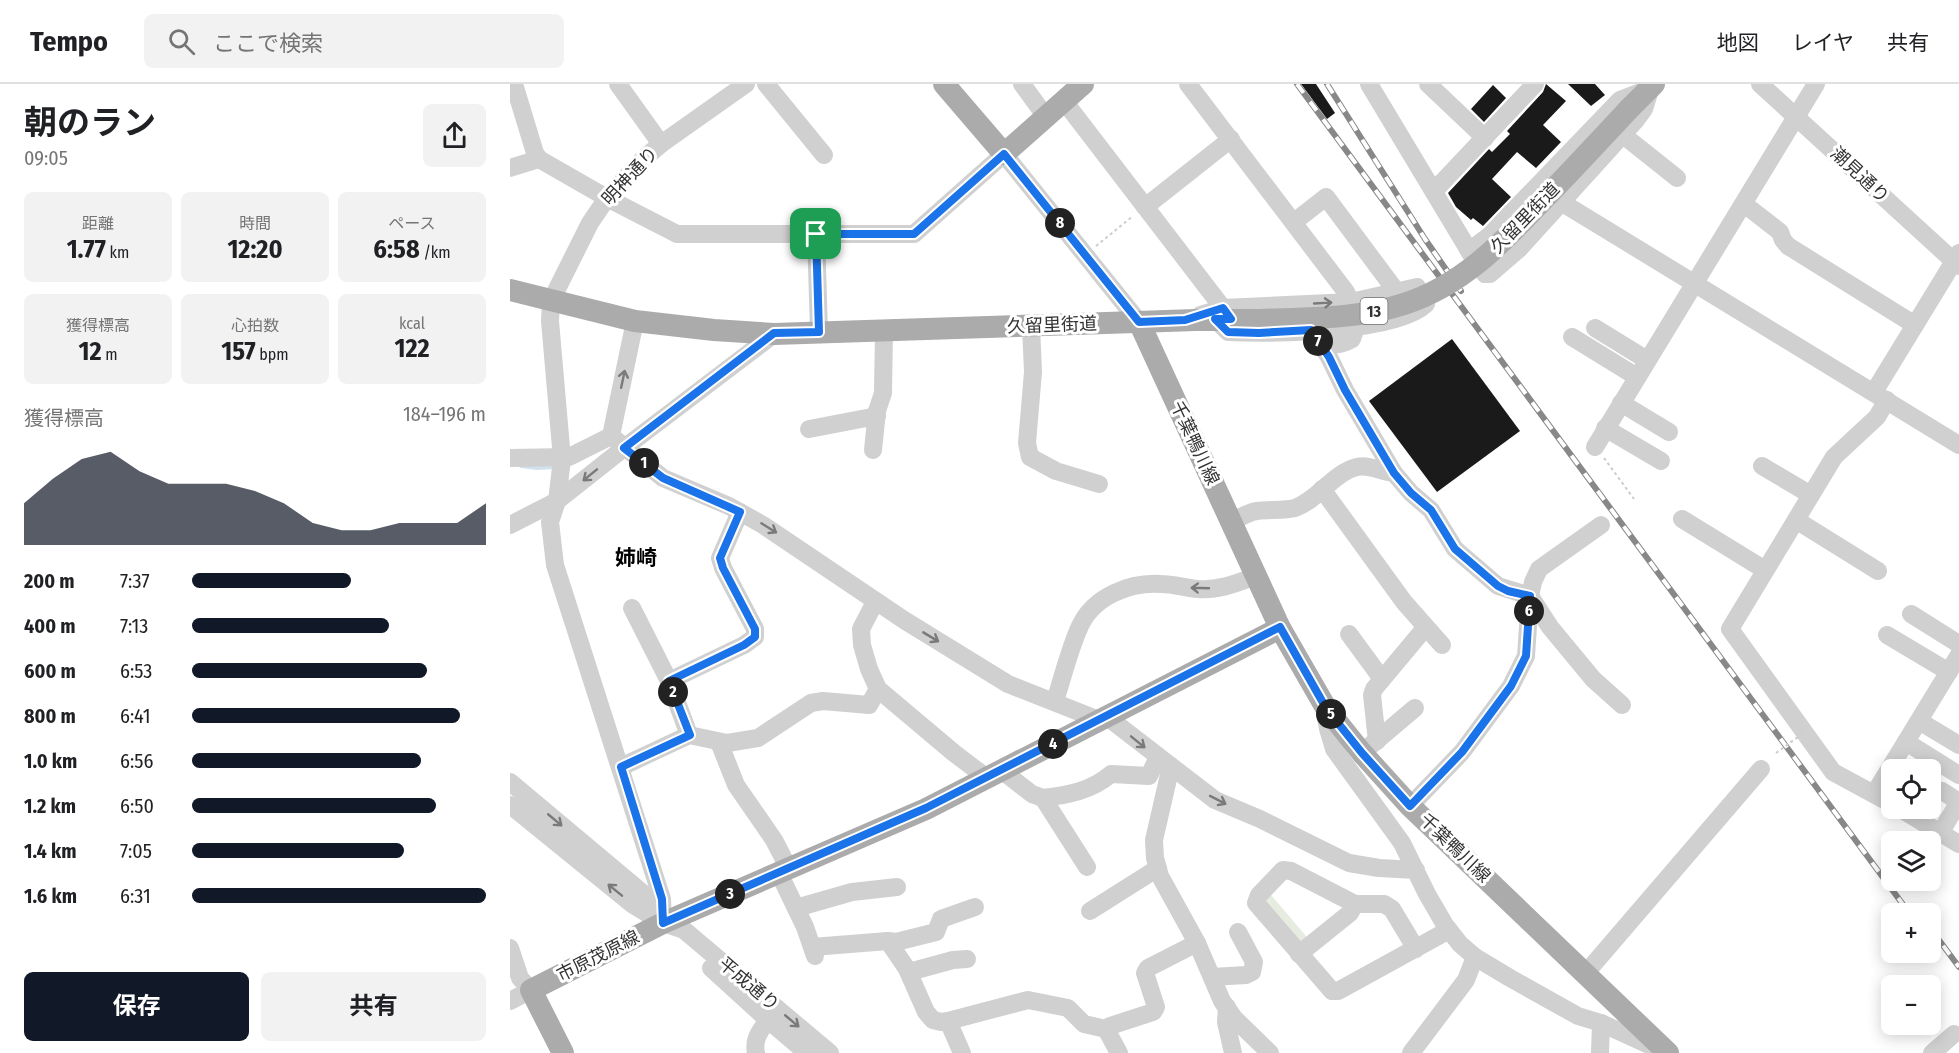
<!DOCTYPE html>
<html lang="ja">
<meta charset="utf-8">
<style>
body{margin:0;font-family:"Fira Sans Condensed","Noto Sans JP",sans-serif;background:#f2f2f2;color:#202124;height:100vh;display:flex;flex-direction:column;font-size:22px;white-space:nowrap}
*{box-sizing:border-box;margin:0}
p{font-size:20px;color:#757577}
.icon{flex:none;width:33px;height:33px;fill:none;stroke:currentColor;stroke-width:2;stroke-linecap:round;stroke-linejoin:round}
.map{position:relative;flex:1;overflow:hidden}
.sheet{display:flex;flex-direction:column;background:#fff;width:510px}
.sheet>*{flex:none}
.buttons{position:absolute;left:1371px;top:675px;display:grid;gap:12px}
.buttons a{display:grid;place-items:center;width:60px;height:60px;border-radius:9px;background:#fff;box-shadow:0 3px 15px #0003;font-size:30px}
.pin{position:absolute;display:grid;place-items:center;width:51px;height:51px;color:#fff;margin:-26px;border-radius:12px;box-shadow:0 3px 9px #0006}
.km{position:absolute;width:30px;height:30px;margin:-15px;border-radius:50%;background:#222;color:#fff;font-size:16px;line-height:30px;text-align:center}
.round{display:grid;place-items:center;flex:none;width:63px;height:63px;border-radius:9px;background:#f2f2f2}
.overview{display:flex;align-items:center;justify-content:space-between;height:102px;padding:0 24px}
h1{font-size:33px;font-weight:700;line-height:45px}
.stats{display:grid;grid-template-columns:repeat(3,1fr);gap:9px;height:102px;padding:6px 24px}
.stats div{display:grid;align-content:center;border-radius:9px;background:#f2f2f2;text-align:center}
.stats b{font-size:26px;font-weight:700}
.stats small{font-size:16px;font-weight:400}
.stats p{font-size:16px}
.chart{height:168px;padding:12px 24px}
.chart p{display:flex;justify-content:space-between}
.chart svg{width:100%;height:108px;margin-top:6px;fill:#111827;opacity:.7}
.primary-button{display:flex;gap:12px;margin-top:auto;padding:12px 24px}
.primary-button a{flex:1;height:69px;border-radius:9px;background:#111827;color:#fff;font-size:24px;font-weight:700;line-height:69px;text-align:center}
.primary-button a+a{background:#f2f2f2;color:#202124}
ul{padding:0 24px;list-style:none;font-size:20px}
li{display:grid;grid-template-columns:96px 72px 1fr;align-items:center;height:45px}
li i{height:15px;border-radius:8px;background:#111827}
header{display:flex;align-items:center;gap:36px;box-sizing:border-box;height:84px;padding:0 30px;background:#fff;border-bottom:2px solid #e0e0e0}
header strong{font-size:28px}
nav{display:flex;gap:33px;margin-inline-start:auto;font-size:21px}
.search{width:420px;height:54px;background:#f2f2f2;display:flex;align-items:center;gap:15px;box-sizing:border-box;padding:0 21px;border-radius:9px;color:#757577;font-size:22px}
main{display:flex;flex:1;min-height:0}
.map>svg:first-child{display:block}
</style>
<header>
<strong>Tempo</strong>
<div class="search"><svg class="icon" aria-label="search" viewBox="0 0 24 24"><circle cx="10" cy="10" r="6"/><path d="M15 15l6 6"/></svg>ここで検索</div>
<nav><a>地図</a><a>レイヤ</a><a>共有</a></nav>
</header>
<main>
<section class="sheet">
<div class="overview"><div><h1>朝のラン</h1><p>09:05</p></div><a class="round"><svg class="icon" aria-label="share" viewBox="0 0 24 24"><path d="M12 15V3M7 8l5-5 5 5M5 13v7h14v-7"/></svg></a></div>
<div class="stats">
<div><p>距離</p><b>1.77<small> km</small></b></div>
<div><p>時間</p><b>12:20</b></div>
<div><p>ペース</p><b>6:58<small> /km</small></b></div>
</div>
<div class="stats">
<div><p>獲得標高</p><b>12<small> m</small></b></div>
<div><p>心拍数</p><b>157<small> bpm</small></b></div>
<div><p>kcal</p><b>122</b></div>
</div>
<div class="chart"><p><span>獲得標高</span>184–196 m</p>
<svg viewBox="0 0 160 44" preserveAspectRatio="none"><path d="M0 44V27L10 17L20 9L30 6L40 14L50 19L60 19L70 19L80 22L90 27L100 35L110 38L120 38L130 35L140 35L150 35L160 27V44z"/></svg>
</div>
<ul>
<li><b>200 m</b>7:37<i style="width:54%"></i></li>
<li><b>400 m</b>7:13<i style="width:67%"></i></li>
<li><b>600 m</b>6:53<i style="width:80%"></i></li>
<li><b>800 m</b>6:41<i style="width:91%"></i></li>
<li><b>1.0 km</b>6:56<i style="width:78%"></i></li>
<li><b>1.2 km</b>6:50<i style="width:83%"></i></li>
<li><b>1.4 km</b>7:05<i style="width:72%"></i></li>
<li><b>1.6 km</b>6:31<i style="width:100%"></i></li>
</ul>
<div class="primary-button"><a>保存</a><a>共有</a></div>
</section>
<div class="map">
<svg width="1449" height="969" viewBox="0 0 1449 969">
<rect width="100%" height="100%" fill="#fff"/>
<path fill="#e6ecdf" d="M755 804 802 859 789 870 749 811Z"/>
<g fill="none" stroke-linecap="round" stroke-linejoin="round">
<path stroke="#cfe2ee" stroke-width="4" d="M11 382 27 384 45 383"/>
</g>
<g fill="#1a1a1a">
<path d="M791 0H806L825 29 817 35Z"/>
<path d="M1036 0 1056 17 1033 41 1051 58 1026 84 1007 68 982 95 1001 113 973 142 963 134 961 136 946 123 938 109 979 65 982 68 1000 50 997 47 1033 8Z"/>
<path d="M1058 0H1085L1095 11 1081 22Z"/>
<path d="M983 1 996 14 974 38 961 25Z"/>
<path d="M942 255 1010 347 927 408 859 317Z"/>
</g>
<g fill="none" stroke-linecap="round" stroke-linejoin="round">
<g stroke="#cdcdcd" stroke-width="2" stroke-dasharray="3 3" stroke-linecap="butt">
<path d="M586 162 623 132"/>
<path d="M1094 374 1124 415"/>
</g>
<g stroke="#d0d0d0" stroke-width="18">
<path d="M4 0 25 69 29 75 97 114 167 150H404L494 70 629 238"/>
<path d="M108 0 151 60"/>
<path d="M256 0 314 71"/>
<path d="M512 0 536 33"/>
<path d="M678 0 836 208 841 218"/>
<path d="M859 0 964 175"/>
<path d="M918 0 975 54"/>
<path d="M1250 0 1449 182"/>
<path d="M554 17 719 232"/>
<path d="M1113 51 1167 94"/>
<path d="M0 84 29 75"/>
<path d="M924 107 1025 0"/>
<path d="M1051 118 1449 361"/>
<path d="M1234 120 1270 148 1273 156 1278 162 1405 241"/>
<path d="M635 123 721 55"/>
<path d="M784 138 816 113 886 207"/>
<path d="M306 150 309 248"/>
<path d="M959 167 979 152 1110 16 1136 6"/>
<path d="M972 186 975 190H980L1009 165 1126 36 1134 25 1140 6"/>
<path d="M690 231 713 224 841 218 907 203 916 220C886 249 761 250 718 248L705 235"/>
<path d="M521 242 523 288 517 359 520 373 546 387 589 400"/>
<path d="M1085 244 1137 276"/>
<path d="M801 246 819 273 835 306 884 389 901 409 921 426 945 465 988 502 1020 512 1040 543 1083 595 1112 621"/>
<path d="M1062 253 1127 293"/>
<path d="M808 256C821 262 829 262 842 255L846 243"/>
<path d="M1364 308 1449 169"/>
<path d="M1377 316 1367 333 1324 373 1220 545 1323 688 1382 720"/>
<path d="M1111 319 1159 348"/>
<path d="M1095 344 1151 377"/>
<path d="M299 345 367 332"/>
<path d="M101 352 153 394 219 422 253 441 394 536 498 600 589 636"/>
<path d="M101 352 125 237"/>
<path d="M1085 363 1306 0"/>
<path d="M363 366 367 327 373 309 374 246"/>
<path d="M0 374 59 373 101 352"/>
<path d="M1252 382 1301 411"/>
<path d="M812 405 894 518 932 561"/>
<path d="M1172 435 1255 486"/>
<path d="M1286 436 1368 487"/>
<path d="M721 438C730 434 738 428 747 427 759 425 773 427 785 424 808 416 823 389 847 383 860 380 871 388 884 389"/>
<path d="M0 441 47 417 114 364 264 250"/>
<path d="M365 518 351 545 352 561 359 585 368 605 444 669 477 694"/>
<path d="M122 524 159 597 179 651"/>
<path d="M1401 530 1449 560"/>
<path d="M839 550 872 595"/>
<path d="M1377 551 1439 588"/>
<path d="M159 597 234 561 245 553V545L213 484 210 474 230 428"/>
<path d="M545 617C553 593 559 566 570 542 584 512 620 498 651 500 663 500 676 504 688 505 708 507 727 499 746 492"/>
<path d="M816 624 815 628 818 645 824 665 892 759 917 810 935 841 950 860 965 873 1000 894 1068 932 1091 939 1150 966"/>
<path d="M596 632 705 716 750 735 839 779 869 784 906 786"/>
<path d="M1409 637 1449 661"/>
<path d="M867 657 862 611 864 605 915 544"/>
<path d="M209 658 226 701 264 756 279 785"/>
<path d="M1396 658 1449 691"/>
<path d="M860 662 905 624"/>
<path d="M661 682 644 756 645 774 650 792 687 859 712 917 724 934 760 969"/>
<path d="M111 683 179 651 217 659 248 654 301 619 313 617 359 621 368 605"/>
<path d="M491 686 522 710 533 714 577 783"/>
<path d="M0 698 136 812 153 839 174 846 320 969"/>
<path d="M1432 707 1449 718"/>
<path d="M1364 710 1449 571"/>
<path d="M533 714C558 711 581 707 601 690L639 692 648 673"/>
<path d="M0 721 122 820 148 836"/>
<path d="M900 722 952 668 1001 602 1016 572 1020 512 1023 498 1029 485 1091 441"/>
<path d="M1389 724 1449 760"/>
<path d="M1430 749 1449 718"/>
<path d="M269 789 295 843 305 872"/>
<path d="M286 824 342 808 387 803"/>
<path d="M580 827 648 784"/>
<path d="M153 839 152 815 45 481 40 438 47 417 52 375 40 237 41 217 80 139 97 114 132 76 151 60 236 0"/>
<path d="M378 857 397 885 416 928 423 936 431 938 438 937 518 916 558 924 574 940 596 945"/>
<path d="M302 863 378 857 386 858 426 848 431 835 465 823"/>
<path d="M0 864 10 894 21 906 0 917"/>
<path d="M906 865 882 825 874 820H845L781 787 773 786 749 811 746 819 822 907H828L939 846"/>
<path d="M789 870 840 829 845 820"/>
<path d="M201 884 258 936 297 969"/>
<path d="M399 888 443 876 457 875"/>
<path d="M1075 890 1251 685"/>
<path d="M702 893 736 891 742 888 744 878 728 848"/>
<path d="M717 923 716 938 723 969"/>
<path d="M438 937 452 969"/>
<path d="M246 969C243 955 250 947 258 936"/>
<path d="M609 969 596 945 600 942 643 928 646 923 635 889 638 884 687 859"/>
<path d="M901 969 956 896 965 873"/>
<path d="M1090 969 1091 939"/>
<path d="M1422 969 1444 950"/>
</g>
<g stroke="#ababab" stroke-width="22">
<path d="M434 0 494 70 573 0"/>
<path d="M1119 25 1144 0"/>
<path d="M0 206 125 237 204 246 264 250 686 236H750"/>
<path d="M629 238 770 544 816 624 852 669 900 722 1158 969"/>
<path d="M53 969 21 906 153 839 416 725 770 544"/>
</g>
<defs>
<g id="rail">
<path d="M787 0 1400 830"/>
<path d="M817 0 915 155 951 207"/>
<path d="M1420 844 1449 883"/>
</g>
</defs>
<use href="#rail" stroke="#888" stroke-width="6"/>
<use href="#rail" stroke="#fff" stroke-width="4" stroke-dasharray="11" stroke-linecap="butt"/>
<path stroke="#cdcdcd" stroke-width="2" stroke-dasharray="3 3" stroke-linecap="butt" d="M1266 669 1292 650"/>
<path stroke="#ababab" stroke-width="22" d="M750 236C798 234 848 235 894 220 954 201 996 155 1038 111 1065 83 1092 54 1119 25"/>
</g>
<defs><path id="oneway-shaft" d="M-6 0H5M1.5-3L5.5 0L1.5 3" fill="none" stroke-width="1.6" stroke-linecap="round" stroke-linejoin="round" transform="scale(1.5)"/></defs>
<g stroke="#7a7a7a">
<use href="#oneway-shaft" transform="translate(813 219) rotate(-3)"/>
<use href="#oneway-shaft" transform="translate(113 295) rotate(-78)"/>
<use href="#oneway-shaft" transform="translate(80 391) rotate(141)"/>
<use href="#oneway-shaft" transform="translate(259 444) rotate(32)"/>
<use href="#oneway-shaft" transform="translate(690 504) rotate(-178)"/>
<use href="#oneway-shaft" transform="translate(421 553) rotate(31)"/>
<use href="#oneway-shaft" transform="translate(628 658) rotate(39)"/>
<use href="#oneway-shaft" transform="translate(708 716) rotate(27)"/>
<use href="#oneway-shaft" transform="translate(45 736) rotate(40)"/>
<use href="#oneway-shaft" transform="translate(105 806) rotate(-141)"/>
<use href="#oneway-shaft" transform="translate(282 937) rotate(40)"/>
</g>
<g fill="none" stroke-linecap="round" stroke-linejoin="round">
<defs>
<path id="route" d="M494 70 629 238 675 236 713 224 721 235H705L718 248 749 249 801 246 819 273 835 306 884 389 901 409 921 426 945 465 988 502 998 507 1020 512 1016 572 1001 602 952 668 900 722 852 669 816 624 770 543 416 724 153 839 152 815 111 683 180 651 159 597 234 561 245 553V545L213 484 210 474 230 428 153 394 114 364 264 249 309 248 306 150H404Z"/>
</defs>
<use href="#route" stroke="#fff" stroke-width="12"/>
<use href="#route" stroke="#1a73e8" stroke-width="8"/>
</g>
<g text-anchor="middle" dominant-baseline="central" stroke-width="6" stroke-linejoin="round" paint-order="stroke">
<rect fill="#fff" stroke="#707070" stroke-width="1.5" x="850.5" y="214" width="27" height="26" rx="4.5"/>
<g font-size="16" font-weight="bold" fill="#333">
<text x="864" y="227">13</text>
</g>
<g font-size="18" fill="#333" stroke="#fff">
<text transform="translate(1350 91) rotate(43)">潮見通り</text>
<text transform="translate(120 92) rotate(-47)">明神通り</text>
<text transform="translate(1015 134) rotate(-46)">久留里街道</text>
<text transform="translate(542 241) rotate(-2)">久留里街道</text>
<text transform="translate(685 359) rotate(65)">千葉鴨川線</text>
<text transform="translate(945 764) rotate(44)">千葉鴨川線</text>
<text transform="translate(88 872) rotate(-27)">市原茂原線</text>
<text transform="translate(239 900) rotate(40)">平成通り</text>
</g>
<g font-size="21" font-weight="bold" fill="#000" stroke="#fff">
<text x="126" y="474">姉崎</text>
</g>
</g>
</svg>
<div class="buttons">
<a><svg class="icon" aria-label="locate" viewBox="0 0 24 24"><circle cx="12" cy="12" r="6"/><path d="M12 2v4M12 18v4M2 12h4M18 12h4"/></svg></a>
<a><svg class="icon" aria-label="layers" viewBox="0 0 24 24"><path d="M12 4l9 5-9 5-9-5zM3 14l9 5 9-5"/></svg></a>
<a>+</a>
<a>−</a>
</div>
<div class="pin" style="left:306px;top:150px;background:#1e9e55"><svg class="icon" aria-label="arrive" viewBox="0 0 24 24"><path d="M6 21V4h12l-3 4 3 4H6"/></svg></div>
<b class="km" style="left:134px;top:379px">1</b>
<b class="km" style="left:163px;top:608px">2</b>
<b class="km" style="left:220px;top:810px">3</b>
<b class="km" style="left:543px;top:660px">4</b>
<b class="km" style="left:821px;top:630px">5</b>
<b class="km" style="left:1019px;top:527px">6</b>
<b class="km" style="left:808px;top:257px">7</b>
<b class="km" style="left:550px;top:139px">8</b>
</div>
</main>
